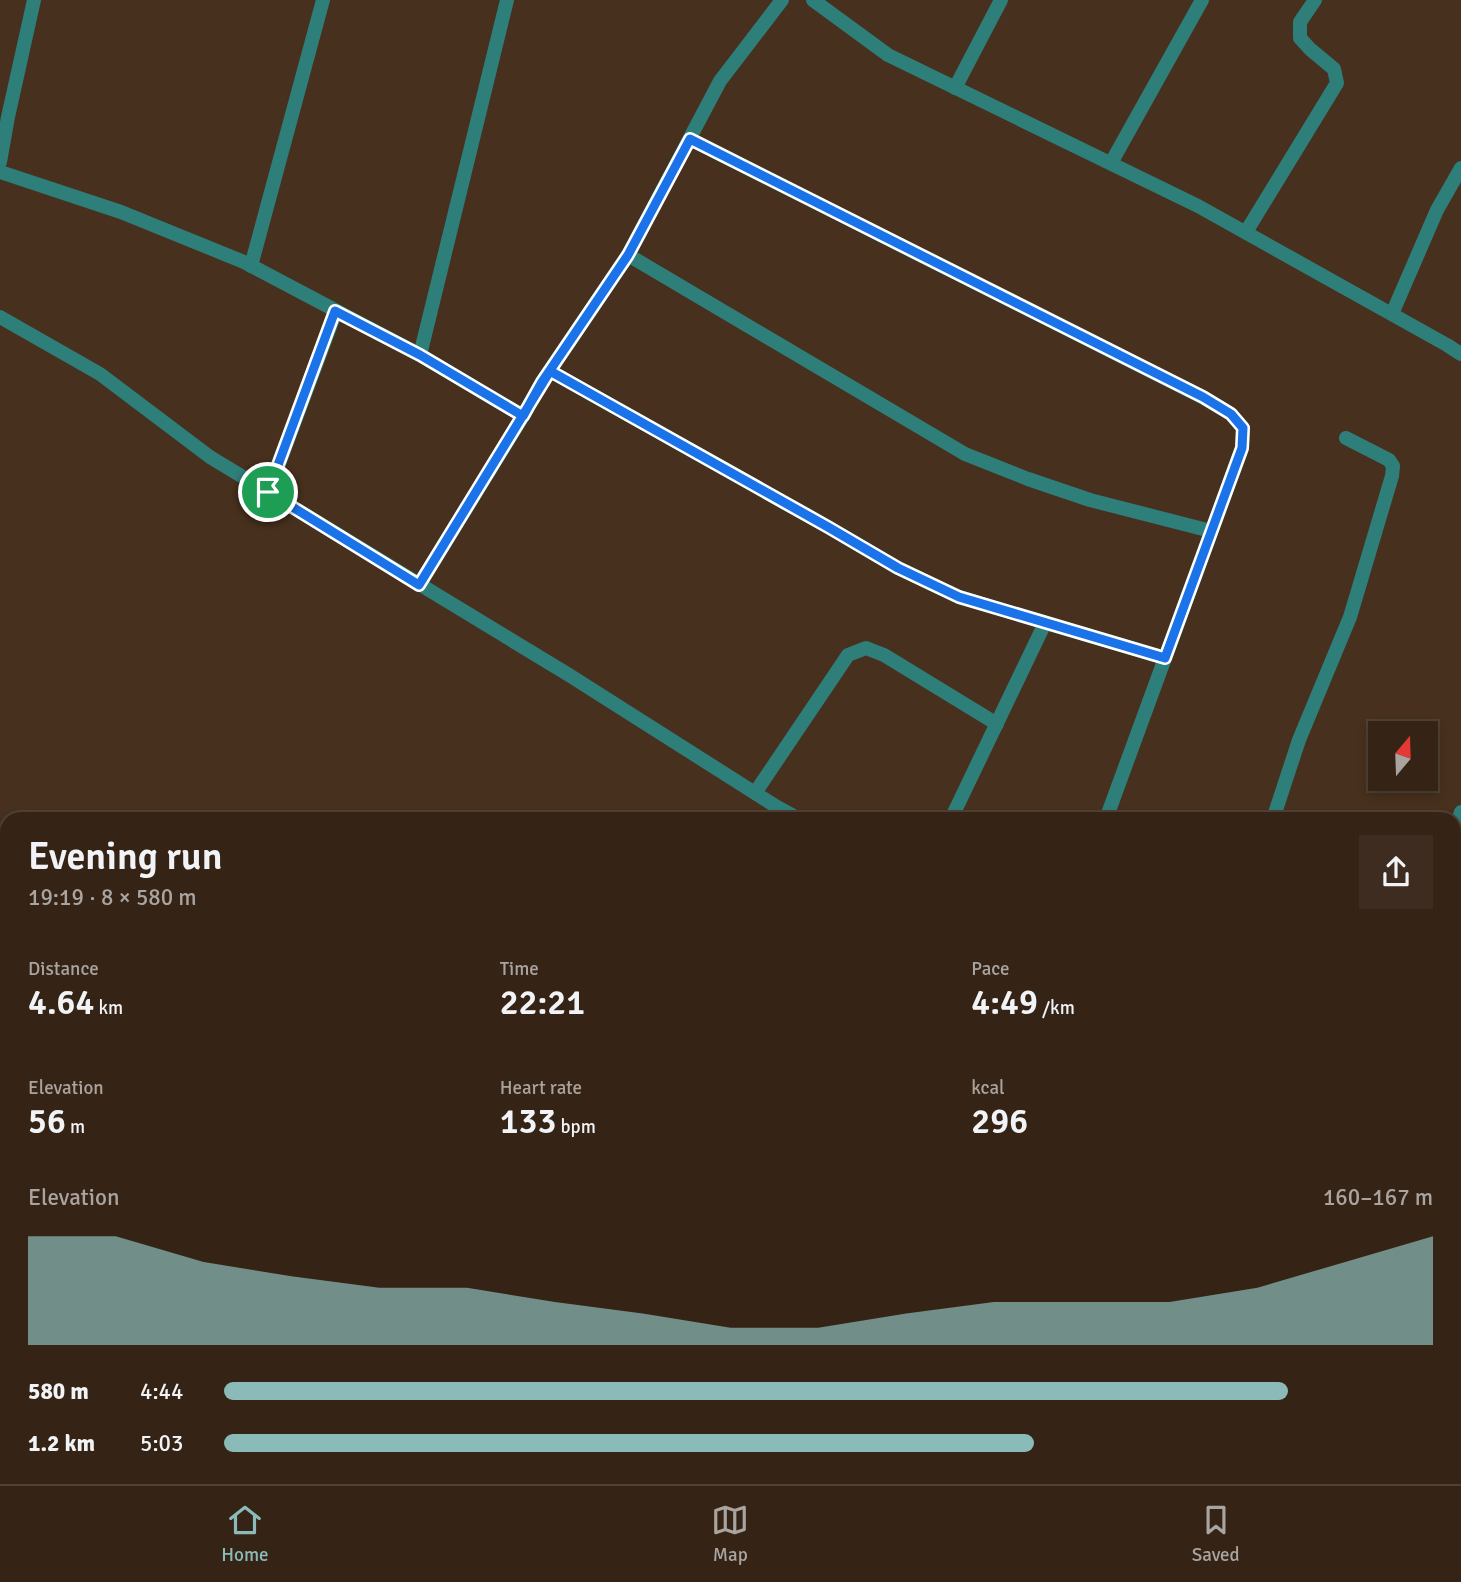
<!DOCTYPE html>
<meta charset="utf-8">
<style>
body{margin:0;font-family:Signika,sans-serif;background:#3d2c1f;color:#f1f3f6;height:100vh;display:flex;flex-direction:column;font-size:26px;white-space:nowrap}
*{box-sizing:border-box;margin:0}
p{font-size:23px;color:#aaa4a1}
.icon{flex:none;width:38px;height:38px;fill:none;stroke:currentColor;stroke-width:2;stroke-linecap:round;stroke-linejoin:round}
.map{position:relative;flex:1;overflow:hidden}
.details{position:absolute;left:0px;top:812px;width:1461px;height:672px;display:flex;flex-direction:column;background:#352416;border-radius:21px 21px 0 0;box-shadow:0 4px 10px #0003,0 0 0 2px #4f4135}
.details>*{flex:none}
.needle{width:46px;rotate:19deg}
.buttons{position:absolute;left:1368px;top:721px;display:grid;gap:14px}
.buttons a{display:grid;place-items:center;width:70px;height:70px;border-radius:0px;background:#352416;box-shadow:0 4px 10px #0003,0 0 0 2px #4f4135;font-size:35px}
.pin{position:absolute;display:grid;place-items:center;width:60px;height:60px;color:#fff;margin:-30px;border:4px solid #fff;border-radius:50%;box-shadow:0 2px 7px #0007}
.round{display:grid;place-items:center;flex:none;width:74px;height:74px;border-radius:0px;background:#3d2c1f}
.headline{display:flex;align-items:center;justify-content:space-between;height:119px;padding:0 28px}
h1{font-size:38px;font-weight:600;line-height:52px}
.stats{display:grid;grid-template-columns:repeat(3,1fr);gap:10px;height:119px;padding:7px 28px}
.stats div{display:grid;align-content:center}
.stats b{font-size:35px;font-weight:600}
.stats small{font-size:19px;font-weight:400}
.stats p{font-size:19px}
.chart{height:196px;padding:14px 28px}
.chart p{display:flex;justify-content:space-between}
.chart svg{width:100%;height:126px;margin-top:7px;fill:#8bbbb9;opacity:.7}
ul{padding:0 28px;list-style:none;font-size:23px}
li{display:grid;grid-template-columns:112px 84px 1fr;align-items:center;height:52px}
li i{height:18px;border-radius:9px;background:#8bbbb9}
.tabs{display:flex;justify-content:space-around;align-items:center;height:98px;border-top:2px solid #4f4135;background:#352416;font-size:19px;color:#aaa4a1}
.tabs a{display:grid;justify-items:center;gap:4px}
.tabs .current{color:#8bbbb9}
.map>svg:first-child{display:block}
</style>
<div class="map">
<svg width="1461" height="1484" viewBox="0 0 1461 1484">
<rect width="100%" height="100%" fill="#47301d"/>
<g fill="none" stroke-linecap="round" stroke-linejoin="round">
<path stroke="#2e7e7a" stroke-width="12" d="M503 1484 507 1477"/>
<g stroke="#2e7e7a" stroke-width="14">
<path d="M813 0 888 55 1198 206 1447 345 1461 354"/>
<path d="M955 88 1001 0"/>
<path d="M690 139 1204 398 1231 414 1243 428 1242 448 1106 819"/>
<path d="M1111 163 1202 0"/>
<path d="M0 172 121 212 244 262 420 355 523 416 542 382 628 255 720 81 782 0"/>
<path d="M1246 232 1337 83 1334 69 1310 49 1300 38V22L1315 0"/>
<path d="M628 255 965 454 1028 479 1090 500 1211 531"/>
<path d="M251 266 323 0"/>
<path d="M1392 314 1437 210 1461 168"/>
<path d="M0 317 100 374 210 457 569 675 777 807 799 819"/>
<path d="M420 355 507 0"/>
<path d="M550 371 828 527 898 568 959 597 1165 658"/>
<path d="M268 493 336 311"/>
<path d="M419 585 523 416"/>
<path d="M755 793 848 655 866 648 884 655 997 724"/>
<path d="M951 819 1045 623"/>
<path d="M1273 819 1299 740 1350 617 1392 476 1393 466 1389 460 1346 438"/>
<path d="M1454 833 1461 812"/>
<path d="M1454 1105 1461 1108"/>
<path d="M1454 1259 1461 1263"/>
<path d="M0 1338 7 1342"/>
<path d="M1454 1426 1461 1429"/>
<path d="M226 1477 238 1484"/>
<path d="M803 1484 809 1477"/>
<path d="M1073 1484 1080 1477"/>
</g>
<path stroke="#2e7e7a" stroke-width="14" d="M0 162 8 117 34 0"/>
</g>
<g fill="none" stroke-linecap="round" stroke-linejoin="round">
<defs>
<path id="route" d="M268 492 419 585 550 371 828 527 898 568 959 597 1165 658 1242 448 1243 428 1231 414 1203 397 690 139 628 255 542 382 523 416 420 355 335 311 268 492"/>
</defs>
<use href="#route" stroke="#fff" stroke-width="14"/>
<use href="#route" stroke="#1a73e8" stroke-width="9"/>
</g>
</svg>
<div class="buttons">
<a><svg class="needle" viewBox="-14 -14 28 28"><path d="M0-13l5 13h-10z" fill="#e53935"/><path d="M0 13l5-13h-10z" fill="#aaa4a1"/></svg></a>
</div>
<div class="pin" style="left:268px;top:492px;background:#1e9e55"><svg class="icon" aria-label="arrive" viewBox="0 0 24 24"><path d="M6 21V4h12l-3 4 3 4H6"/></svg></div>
<section class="details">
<div class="headline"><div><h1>Evening run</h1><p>19:19 · 8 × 580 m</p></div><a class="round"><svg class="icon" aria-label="share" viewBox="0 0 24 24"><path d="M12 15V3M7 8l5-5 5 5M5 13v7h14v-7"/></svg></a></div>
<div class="stats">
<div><p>Distance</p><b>4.64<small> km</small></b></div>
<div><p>Time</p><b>22:21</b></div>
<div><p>Pace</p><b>4:49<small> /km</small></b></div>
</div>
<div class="stats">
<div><p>Elevation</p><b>56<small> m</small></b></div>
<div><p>Heart rate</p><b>133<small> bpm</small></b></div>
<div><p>kcal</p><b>296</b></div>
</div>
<div class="chart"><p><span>Elevation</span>160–167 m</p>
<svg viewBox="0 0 160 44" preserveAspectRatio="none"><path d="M0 44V6L10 6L20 15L30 20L40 24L50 24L60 29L70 33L80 38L90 38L100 33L110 29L120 29L130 29L140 24L150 15L160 6V44z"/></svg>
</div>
<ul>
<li><b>580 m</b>4:44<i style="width:88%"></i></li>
<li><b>1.2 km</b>5:03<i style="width:67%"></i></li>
</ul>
</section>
</div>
<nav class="tabs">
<a class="current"><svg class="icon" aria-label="home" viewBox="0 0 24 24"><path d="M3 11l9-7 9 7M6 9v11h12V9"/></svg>Home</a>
<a><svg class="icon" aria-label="map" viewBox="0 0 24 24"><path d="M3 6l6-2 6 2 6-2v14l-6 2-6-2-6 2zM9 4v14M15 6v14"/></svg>Map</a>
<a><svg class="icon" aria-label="saved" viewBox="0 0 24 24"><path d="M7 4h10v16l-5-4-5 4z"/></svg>Saved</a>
</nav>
